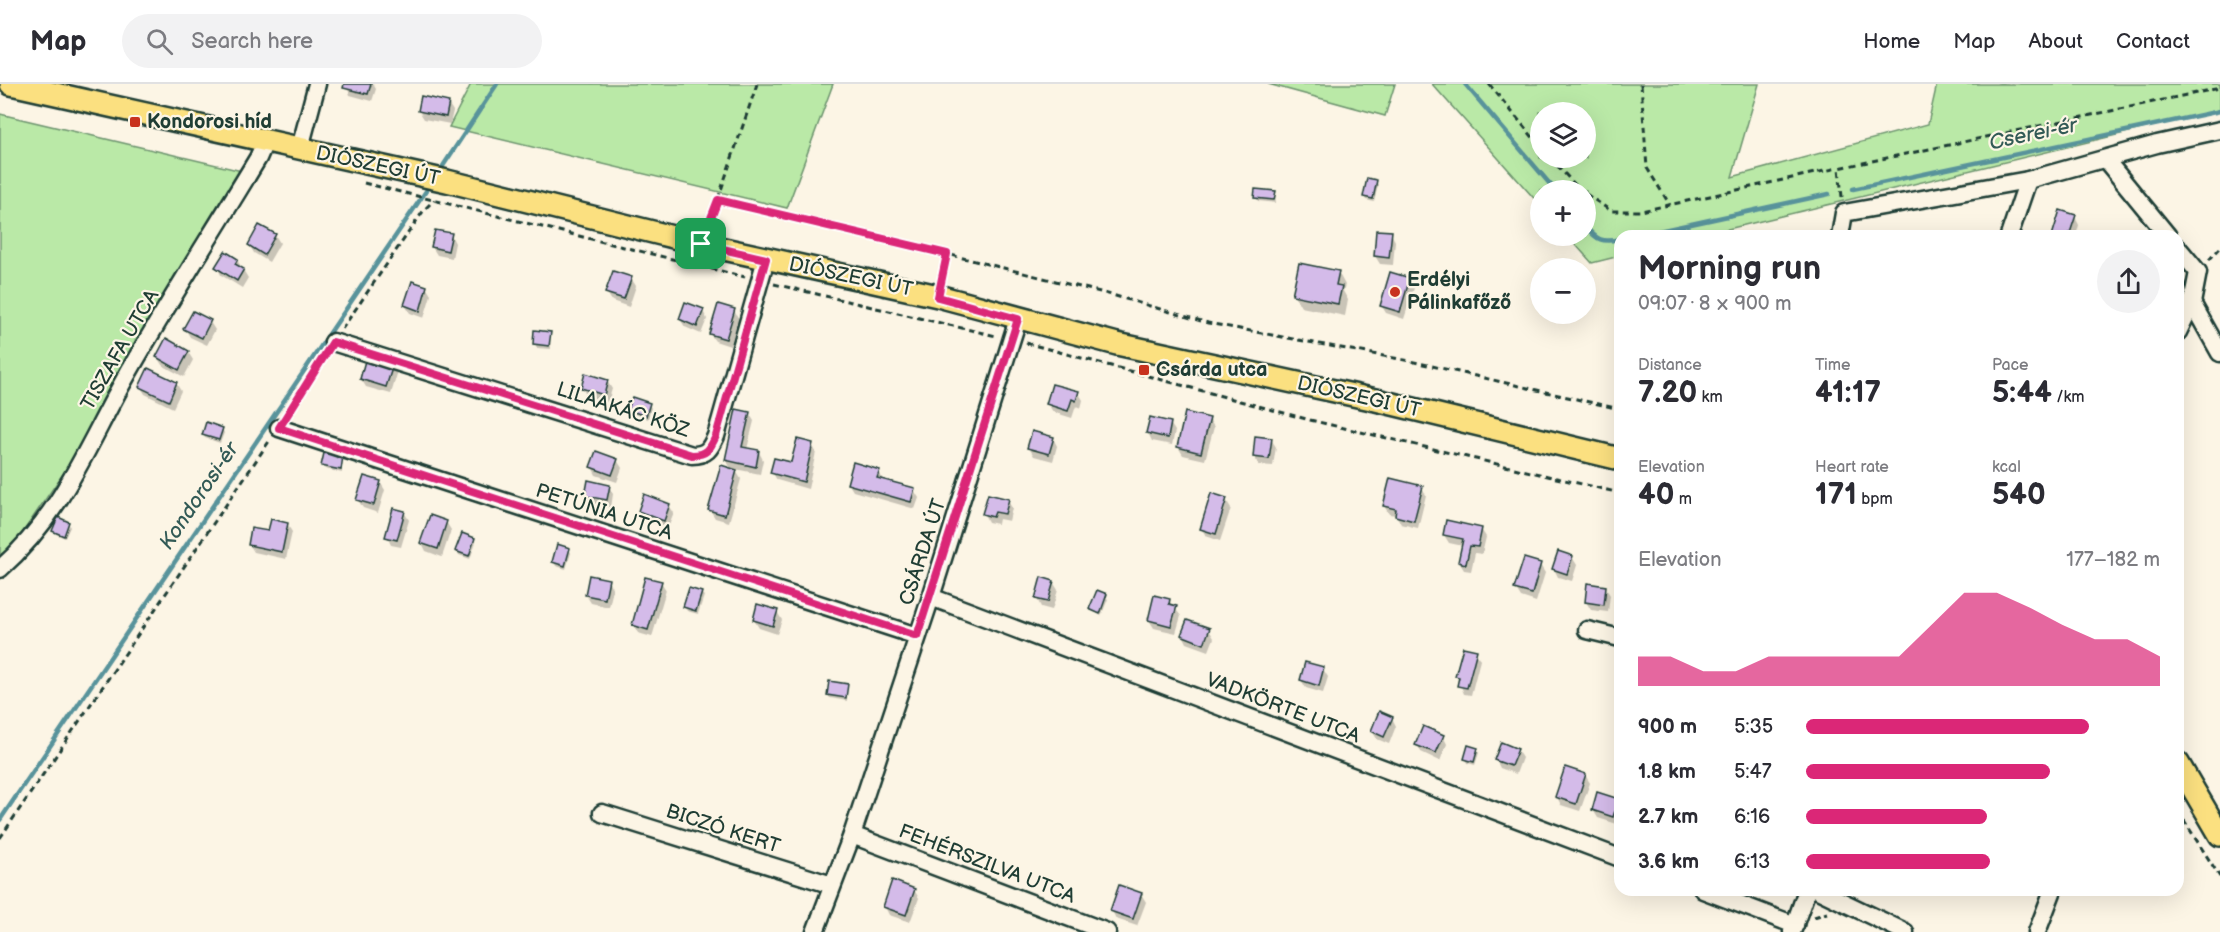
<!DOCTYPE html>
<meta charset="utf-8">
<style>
body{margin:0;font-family:"Balsamiq Sans",sans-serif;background:#f2f2f3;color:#2b2b33;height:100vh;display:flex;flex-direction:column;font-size:22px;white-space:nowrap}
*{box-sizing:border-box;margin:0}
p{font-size:20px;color:#7c7c81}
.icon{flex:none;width:33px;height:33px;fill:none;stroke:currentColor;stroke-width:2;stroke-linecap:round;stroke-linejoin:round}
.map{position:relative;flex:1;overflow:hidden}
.sheet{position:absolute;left:1614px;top:146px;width:570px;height:666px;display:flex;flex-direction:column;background:#fff;border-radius:18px;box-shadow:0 6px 24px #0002}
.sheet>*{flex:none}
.tools{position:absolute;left:1530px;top:18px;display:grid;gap:12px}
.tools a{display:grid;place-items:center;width:66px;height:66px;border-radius:50%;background:#fff;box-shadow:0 6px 24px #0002;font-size:30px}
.pin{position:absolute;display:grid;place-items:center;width:51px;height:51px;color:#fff;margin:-26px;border-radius:12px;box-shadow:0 3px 9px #0006}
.round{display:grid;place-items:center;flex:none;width:63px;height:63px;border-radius:32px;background:#f2f2f3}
.head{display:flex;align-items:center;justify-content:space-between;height:102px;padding:0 24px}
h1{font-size:33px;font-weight:700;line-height:45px}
.figures{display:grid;grid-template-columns:repeat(3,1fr);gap:9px;height:102px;padding:6px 24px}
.figures div{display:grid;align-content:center}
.figures b{font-size:30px;font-weight:700}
.figures small{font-size:16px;font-weight:400}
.figures p{font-size:16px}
.chart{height:168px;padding:12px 24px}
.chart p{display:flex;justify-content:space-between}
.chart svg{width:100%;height:108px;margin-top:6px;fill:#db2777;opacity:.7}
ul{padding:0 24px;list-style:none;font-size:20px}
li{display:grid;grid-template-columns:96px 72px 1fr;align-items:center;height:45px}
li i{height:15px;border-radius:8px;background:#db2777}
header{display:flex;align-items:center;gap:36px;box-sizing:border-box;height:84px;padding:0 30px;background:#fff;border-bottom:2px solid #e1e1e2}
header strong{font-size:28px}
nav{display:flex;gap:33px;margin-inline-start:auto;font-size:21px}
.search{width:420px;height:54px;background:#f2f2f3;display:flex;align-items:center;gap:15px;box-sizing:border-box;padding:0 21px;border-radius:33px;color:#7c7c81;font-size:22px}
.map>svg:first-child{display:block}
</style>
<header>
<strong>Map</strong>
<div class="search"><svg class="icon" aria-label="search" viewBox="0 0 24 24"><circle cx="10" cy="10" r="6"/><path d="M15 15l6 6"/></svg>Search here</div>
<nav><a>Home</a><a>Map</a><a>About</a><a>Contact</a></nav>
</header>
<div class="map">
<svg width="2220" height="848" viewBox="0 0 2220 848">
<rect width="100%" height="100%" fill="#fcf5e5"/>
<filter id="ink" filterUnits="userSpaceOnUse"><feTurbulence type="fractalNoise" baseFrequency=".0167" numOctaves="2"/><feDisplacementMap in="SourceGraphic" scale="12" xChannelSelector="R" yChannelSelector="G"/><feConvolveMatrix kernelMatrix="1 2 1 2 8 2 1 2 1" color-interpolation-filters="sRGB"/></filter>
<g filter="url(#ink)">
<g fill="#bae9a7" stroke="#6c936e" stroke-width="1.5" fill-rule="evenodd">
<path d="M471 0H833L787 124 449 43Z"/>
<path d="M1268 0H1395L1385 32Z"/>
<path d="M1432 0H1759L1732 93 1928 40 1937 0H2220V26L1703 151 1620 152V172L1592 179 1568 152H1586V106H1540V121ZM1586 28V74H1540V28Z"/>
<path d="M0 30 242 87 113 317 14 461 0 471Z"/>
</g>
<g fill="#0003">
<path d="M346 0H373L376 5 372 17 350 11Z"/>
<path d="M448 19 453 27 450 40 424 35 419 27Z"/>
<path d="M1376 97 1378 101 1374 118 1366 116 1364 113Z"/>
<path d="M1275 109 1276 119 1258 117 1256 113Z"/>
<path d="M2075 133 2079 141 2076 152H2054Z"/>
<path d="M1391 149 1395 157 1393 181 1380 180 1375 172Z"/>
<path d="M275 151 280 159 269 178 254 169 249 161Z"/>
<path d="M451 151 455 159 452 174 437 171 432 163Z"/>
<path d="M237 176 248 194 242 204 221 191 217 183Z"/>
<path d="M1338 188 1345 201 1343 207 1348 216 1345 232 1301 223 1294 211Z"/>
<path d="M631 194 636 202 629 223 612 217 607 209Z"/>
<path d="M1409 196 1414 204 1404 235 1386 229 1381 221Z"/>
<path d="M426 203 431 211 424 234 410 229 405 221Z"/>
<path d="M703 227 707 235 701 250 685 243 680 235Z"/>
<path d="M734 227 739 235 730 262 715 257 710 250Z"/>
<path d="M210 238 215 246 207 261 190 253 185 245Z"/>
<path d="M550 249 551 265 537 264 535 260Z"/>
<path d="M188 268 193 276 184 293 162 281 157 273Z"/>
<path d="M392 282 397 290 391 310 366 303 361 295Z"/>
<path d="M607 297 612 305 608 318 587 312 582 304Z"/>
<path d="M176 299 181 307 173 324 145 310 140 302Z"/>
<path d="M1078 308 1083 316 1081 324 1076 322 1072 334 1053 328 1048 320Z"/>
<path d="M649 321 651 324 648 335 632 329 630 326Z"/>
<path d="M749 329 754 337 747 365 759 368 763 376 760 390 735 385 741 395 729 438 715 434 710 426 732 386 726 376Z"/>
<path d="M1209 335 1214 343 1205 376 1183 371 1178 363Z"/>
<path d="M1170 339 1175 347 1172 361 1152 357 1148 349Z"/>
<path d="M222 345 224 349 220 359 205 354 203 350Z"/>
<path d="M1053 354 1057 362 1053 377 1034 372 1029 364Z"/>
<path d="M1271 355 1276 363 1273 382 1259 381 1254 373Z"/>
<path d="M812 360 816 368 808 405 777 396 772 388 793 380Z"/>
<path d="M342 374V389L325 385 323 382Z"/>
<path d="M617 376 622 384 617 398 596 391 592 383Z"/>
<path d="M879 387 883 397 914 406 919 414 915 425 853 407 848 399Z"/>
<path d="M380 398 385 406 378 429 363 424 358 416Z"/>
<path d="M609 402 613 410 611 424 591 419 586 411Z"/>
<path d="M1422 403 1426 411 1418 444 1401 440 1396 431 1389 430 1384 422Z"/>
<path d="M1226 416 1231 424 1220 457 1206 452 1201 444Z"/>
<path d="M1008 417 1012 424 1009 437 999 435 998 440 988 438 984 430Z"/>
<path d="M669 421 674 429 668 444 644 435 640 427Z"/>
<path d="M404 428 409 436 401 463 391 461 387 453Z"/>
<path d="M446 438 451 446 442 473 426 467 422 459Z"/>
<path d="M68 439 70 443 65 454 56 450 54 447Z"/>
<path d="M287 440 292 448 286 475 254 468 249 460Z"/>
<path d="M1481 445 1486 453 1482 470 1475 469 1471 487 1464 486 1459 478 1463 462 1449 459 1444 451Z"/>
<path d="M474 455 476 458 470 475 459 471 457 467Z"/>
<path d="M569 465 571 469 566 485 556 482 554 478Z"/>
<path d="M1572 473 1577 481 1572 497 1558 493 1554 485Z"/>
<path d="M1540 481 1545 489 1536 518 1521 513 1516 505Z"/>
<path d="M608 497 613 505 609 523 591 519 586 511Z"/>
<path d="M661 498 666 506 652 553 638 549 633 541Z"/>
<path d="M1053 498 1058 506 1052 526 1041 523 1037 515Z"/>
<path d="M1605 503 1610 511 1608 528 1591 526 1586 518Z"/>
<path d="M1098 508 1108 515 1101 532 1091 525Z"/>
<path d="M701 509 704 512 698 530 687 527 685 523Z"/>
<path d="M1169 517 1181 532 1176 549 1154 544 1149 536Z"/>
<path d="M777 528 782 536 777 550 759 544 754 536Z"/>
<path d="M1209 546 1214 554 1209 567 1187 559 1183 551Z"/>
<path d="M1476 568 1480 576 1471 611 1464 610 1457 592Z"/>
<path d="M1323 585 1328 593 1323 609 1306 604 1301 596Z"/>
<path d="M847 601V617L830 614 828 611Z"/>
<path d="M1392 634 1396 642 1389 660 1377 655 1372 647Z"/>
<path d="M1443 652 1447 660 1440 677 1421 668 1417 660Z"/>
<path d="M1477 665 1479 669 1475 681 1468 679 1466 675Z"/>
<path d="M1517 666 1522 674 1516 690 1500 684 1496 676Z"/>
<path d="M1585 691 1590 699 1580 727 1561 721 1557 713Z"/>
<path d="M1618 716 1620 732 1617 740 1598 734 1593 726Z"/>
<path d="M914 806 919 814 910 838 889 831 885 823Z"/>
<path d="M1141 810 1146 818 1137 842 1116 835 1112 827Z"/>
</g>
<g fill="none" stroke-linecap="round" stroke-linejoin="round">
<g stroke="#59939b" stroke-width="4.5">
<path d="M1465 0 1555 106"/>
<path d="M443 82 497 0"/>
<path d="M1853 105 2220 27"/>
<path d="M1586 143C1597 156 1602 159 1620 155"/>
<path d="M1636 152 1829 110"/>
<path d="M0 736 426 107"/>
</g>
</g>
<g fill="#d4bbe9" stroke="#1f3d34" stroke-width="1.5">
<path d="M344 0H371L368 10 343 4Z"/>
<path d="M421 12 449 18 446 33 418 27Z"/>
<path d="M1367 94 1377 96 1373 115 1363 113Z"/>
<path d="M1255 105 1276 107 1274 116 1254 114Z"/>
<path d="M2060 126 2076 131 2069 152H2052Z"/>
<path d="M259 141 276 150 264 171 248 161Z"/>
<path d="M435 146 452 149 448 167 431 163Z"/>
<path d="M1376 146 1392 147 1389 174 1374 172Z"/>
<path d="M225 167 238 175 235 180 244 185 237 197 215 183Z"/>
<path d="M1299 179 1339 187 1336 201 1342 202 1338 220 1292 211Z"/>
<path d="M613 187 632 193 624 215 605 209Z"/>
<path d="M1390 188 1410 194 1400 228 1380 222Z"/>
<path d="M412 197 427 202 420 227 404 221Z"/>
<path d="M685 218 704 225 697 243 679 235Z"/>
<path d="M718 220 735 225 726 255 709 250Z"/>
<path d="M193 227 211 236 202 254 183 245Z"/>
<path d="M534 246 551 248 549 262 533 260Z"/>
<path d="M166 254 189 267 179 286 156 273Z"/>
<path d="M366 273 393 281 386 303 360 295Z"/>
<path d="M148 284 177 298 169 317 139 303Z"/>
<path d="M585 289 608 296 604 311 581 304Z"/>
<path d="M1052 300 1079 307 1076 317 1072 315 1068 327 1046 320Z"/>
<path d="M632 313 650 319 646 332 628 326Z"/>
<path d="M736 325 750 328 742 363 759 366 756 383 725 376Z"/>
<path d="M1185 328 1210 334 1201 369 1177 363Z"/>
<path d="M1150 333 1171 338 1168 354 1146 349Z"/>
<path d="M206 338 223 344 219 356 202 351Z"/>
<path d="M1032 347 1054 353 1049 370 1027 364Z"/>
<path d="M1255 352 1272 354 1269 375 1253 373Z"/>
<path d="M797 355 813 359 804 398 770 389 774 374 791 378Z"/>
<path d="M596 367 618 375 612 391 590 383Z"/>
<path d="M324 369 343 372 341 386 321 382Z"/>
<path d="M853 378 880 386 877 394 915 404 911 418 847 400Z"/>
<path d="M721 381 737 386 725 431 708 426Z"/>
<path d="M364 392 381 397 374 421 356 416Z"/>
<path d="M1390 394 1423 402 1414 437 1395 432 1396 425 1383 422Z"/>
<path d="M588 396 610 401 607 416 585 412Z"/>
<path d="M1211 409 1227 414 1216 450 1200 445Z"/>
<path d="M644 410 670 420 664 437 638 427Z"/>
<path d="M988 410 1009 415 1005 430 995 428 993 433 982 430Z"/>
<path d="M393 424 405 427 397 456 385 453Z"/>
<path d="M430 431 447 437 438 465 420 459Z"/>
<path d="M58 433 69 438 64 452 52 447Z"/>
<path d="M271 435 288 439 282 468 248 461 251 444 268 447Z"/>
<path d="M1446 436 1482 444 1478 463 1470 462 1466 480 1458 478 1463 455 1443 451Z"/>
<path d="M462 449 475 454 469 472 455 467Z"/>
<path d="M557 460 570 464 565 482 552 478Z"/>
<path d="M1558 467 1573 472 1567 490 1552 485Z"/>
<path d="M1524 474 1541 479 1532 510 1514 505Z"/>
<path d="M589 491 609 495 605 515 585 511Z"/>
<path d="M645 493 662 497 648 546 632 541Z"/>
<path d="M1041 493 1054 497 1048 518 1035 515Z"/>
<path d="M1587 499 1606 502 1604 521 1585 518Z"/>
<path d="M689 504 702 508 696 527 683 523Z"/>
<path d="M1097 506 1107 510 1100 530 1089 525Z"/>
<path d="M1154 511 1170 515 1169 520 1177 522 1171 542 1148 536Z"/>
<path d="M757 520 778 526 773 542 753 536Z"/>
<path d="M1187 536 1210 544 1204 560 1181 551Z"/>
<path d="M1463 563 1477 566 1467 604 1457 602 1459 593 1455 592Z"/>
<path d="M1305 578 1324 583 1319 602 1300 596Z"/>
<path d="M829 597 848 600 846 614 827 611Z"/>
<path d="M1379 627 1393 633 1384 653 1371 647Z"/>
<path d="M1423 642 1444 651 1436 669 1415 661Z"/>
<path d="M1501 658 1518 665 1511 682 1494 676Z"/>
<path d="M1468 661 1478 664 1474 678 1464 675Z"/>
<path d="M1565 683 1586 690 1576 720 1555 713Z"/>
<path d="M1597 708 1619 715 1613 733 1592 726Z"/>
<path d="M892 796 915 805 906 831 883 823Z"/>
<path d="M1119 801 1142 809 1133 835 1110 827Z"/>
</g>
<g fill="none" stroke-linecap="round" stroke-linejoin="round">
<defs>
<g id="minor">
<path d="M300 64 317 0"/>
<path d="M2105 75 2168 152"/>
<path d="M1840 152 1844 129 2028 96 2157 60 2220 46"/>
<path d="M2009 152 2028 96"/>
<path d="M2178 164 2198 188 2192 219 2178 248"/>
<path d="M2192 219 2220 269"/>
<path d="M333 258 692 371C707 371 710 365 716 352L766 175"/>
<path d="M279 344 917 552"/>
<path d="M0 485C60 432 84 369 122 300 164 224 213 149 258 74L265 58"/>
<path d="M931 513 1620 774"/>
<path d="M1587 546 1620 554"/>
<path d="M602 729 832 801"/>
<path d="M852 751 1107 848"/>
<path d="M1703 806 1795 841"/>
<path d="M1818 806 1905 848"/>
<path d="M815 848 852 751 931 513 1018 235"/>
<path d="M1792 848 1807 806"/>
<path d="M2037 848 2053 806"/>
</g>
<g id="major">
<path d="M11 0 447 97 701 160 938 212 1117 260 1376 316 1620 375"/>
<path d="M2178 679 2220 751"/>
</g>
</defs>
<use href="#minor" stroke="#1f3d34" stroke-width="21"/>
<use href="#major" stroke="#1f3d34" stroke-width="26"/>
<g stroke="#1f3d34" stroke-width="3" stroke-dasharray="6 4.5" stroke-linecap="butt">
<path d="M1489 0 1540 62"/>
<path d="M1641 0 1647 84 1670 121"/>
<path d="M1550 74 1580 106"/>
<path d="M364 99 745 193"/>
<path d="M1586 110 1611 127H1641L1838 84"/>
<path d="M1842 113 1839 84 2220 4"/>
<path d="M718 115 757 0"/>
<path d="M707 144 718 115 947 170"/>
<path d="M2209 176 2220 164"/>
<path d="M941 196 947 170 1112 211 1208 239 1410 277 1620 325"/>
<path d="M774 200 996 252"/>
<path d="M342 245 424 126 434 116"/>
<path d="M1026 259 1310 336 1620 409"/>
<path d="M287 331 325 270"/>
<path d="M2178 727 2220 793"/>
<path d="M0 754 270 356"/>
<path d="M1814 833 1827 829"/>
</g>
<use href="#minor" stroke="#fcf5e5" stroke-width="16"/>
<use href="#major" stroke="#fbe080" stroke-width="21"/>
</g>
</g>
<g fill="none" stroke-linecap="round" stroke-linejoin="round" filter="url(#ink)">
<defs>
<path id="route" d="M718 116 947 170 938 213 1018 235 917 552 279 344 333 258 692 371C707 371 710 365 716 352L766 175 701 160Z"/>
</defs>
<use href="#route" stroke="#fff" stroke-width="12"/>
<use href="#route" stroke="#db2777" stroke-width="8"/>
</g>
<g fill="#c8321e" stroke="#fcf5e5" stroke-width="2">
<rect x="129" y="32" width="12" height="12" rx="3"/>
<circle cx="1395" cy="208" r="6"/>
<rect x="1138" y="280" width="12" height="12" rx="3"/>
</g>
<g text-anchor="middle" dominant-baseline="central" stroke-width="4.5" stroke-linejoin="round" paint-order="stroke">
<g font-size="20" font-weight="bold" fill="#1f3d34" stroke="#fcf5e5" text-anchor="start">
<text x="147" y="38">Kondorosi híd</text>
<text x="1407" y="196">Erdélyi<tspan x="1407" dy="23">Pálinkafőző</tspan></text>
<text x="1156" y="286">Csárda utca</text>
</g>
<g font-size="20" fill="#1f3d34" stroke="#fcf5e5">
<text transform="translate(378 82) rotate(12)">DIÓSZEGI ÚT</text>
<text transform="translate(851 193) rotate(12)">DIÓSZEGI ÚT</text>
<text transform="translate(120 266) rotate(-60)">TISZAFA UTCA</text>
<text transform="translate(1359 313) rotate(13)">DIÓSZEGI ÚT</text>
<text transform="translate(623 326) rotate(18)">LILAAKÁC KÖZ</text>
<text transform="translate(604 428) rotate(18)">PETÚNIA UTCA</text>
<text transform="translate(923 468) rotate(-72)">CSÁRDA ÚT</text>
<text transform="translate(1283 624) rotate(21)">VADKÖRTE UTCA</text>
<text transform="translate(723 745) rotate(18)">BICZÓ KERT</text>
<text transform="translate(987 780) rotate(21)">FEHÉRSZILVA UTCA</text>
</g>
<g font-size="21" font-style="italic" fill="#325a56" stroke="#fcf5e5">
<text transform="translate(2033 50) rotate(-12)">Cserei-ér</text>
<text transform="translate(199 412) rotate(-56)">Kondorosi-ér</text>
</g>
</g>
</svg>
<div class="tools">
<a><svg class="icon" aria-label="layers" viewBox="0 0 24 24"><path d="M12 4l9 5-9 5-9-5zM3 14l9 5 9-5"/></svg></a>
<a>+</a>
<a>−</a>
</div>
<div class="pin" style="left:701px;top:160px;background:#1e9e55"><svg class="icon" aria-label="arrive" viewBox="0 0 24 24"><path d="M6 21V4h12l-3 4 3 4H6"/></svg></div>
<section class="sheet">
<div class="head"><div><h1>Morning run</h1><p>09:07 · 8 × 900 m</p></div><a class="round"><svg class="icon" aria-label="share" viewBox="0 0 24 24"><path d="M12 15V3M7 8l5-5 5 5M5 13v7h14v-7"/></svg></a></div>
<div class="figures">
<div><p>Distance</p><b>7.20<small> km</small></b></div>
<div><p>Time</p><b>41:17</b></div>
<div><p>Pace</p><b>5:44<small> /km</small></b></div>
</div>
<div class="figures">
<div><p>Elevation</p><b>40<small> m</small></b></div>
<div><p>Heart rate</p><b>171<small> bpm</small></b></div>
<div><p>kcal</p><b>540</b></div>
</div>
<div class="chart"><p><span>Elevation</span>177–182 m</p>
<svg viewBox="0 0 160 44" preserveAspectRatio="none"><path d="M0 44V32L10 32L20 38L30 38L40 32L50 32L60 32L70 32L80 32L90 19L100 6L110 6L120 12L130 19L140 25L150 25L160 32V44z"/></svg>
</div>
<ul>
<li><b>900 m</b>5:35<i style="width:80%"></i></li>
<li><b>1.8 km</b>5:47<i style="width:69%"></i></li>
<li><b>2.7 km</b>6:16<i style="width:51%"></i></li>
<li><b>3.6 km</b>6:13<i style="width:52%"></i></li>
</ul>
</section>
</div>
